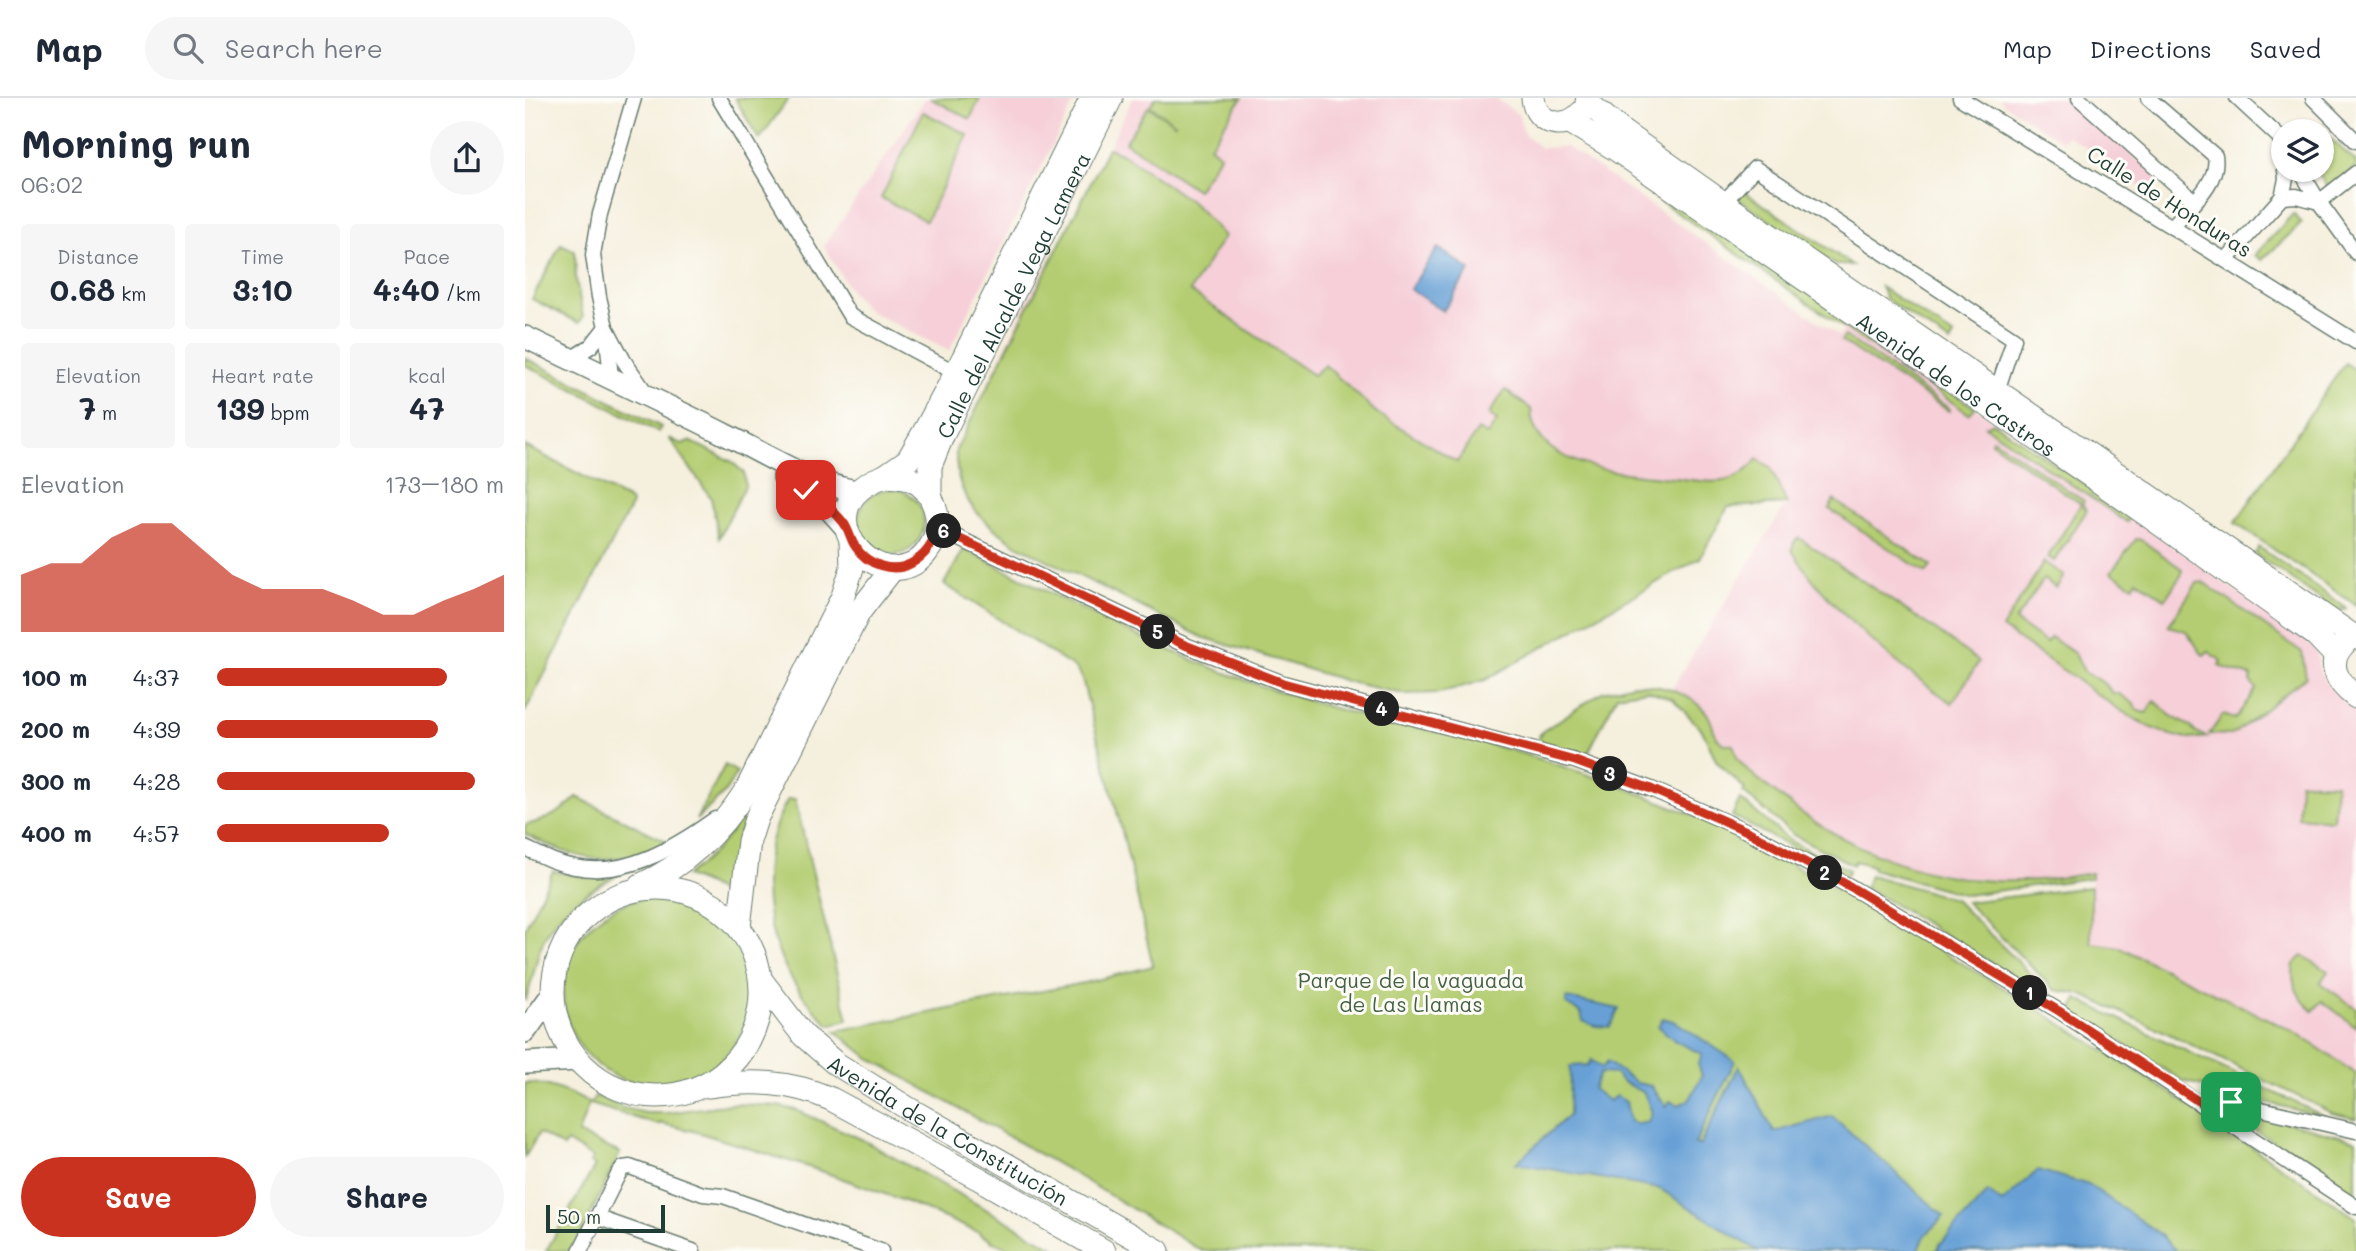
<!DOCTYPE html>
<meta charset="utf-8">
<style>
body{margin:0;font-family:Mali,sans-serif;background:#f6f6f7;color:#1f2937;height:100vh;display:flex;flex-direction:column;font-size:26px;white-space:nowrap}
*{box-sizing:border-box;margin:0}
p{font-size:23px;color:#747a83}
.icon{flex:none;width:38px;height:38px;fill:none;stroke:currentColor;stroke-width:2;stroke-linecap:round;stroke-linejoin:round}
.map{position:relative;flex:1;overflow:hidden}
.panel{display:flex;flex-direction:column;background:#fff;width:525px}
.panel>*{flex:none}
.buttons{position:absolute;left:1746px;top:21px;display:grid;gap:14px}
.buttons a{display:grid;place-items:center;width:63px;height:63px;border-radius:50%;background:#fff;box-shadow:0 2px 5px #0004;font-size:35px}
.scale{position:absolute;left:21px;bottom:18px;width:119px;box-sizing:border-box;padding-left:7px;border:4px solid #1f3d34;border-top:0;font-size:19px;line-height:24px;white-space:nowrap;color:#1f3d34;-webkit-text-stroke:5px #fdfcf7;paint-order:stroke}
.pin{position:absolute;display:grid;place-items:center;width:60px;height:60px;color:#fff;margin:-30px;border-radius:14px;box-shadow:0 4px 10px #0006}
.km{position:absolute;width:35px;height:35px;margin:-18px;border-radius:50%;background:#222;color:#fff;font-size:19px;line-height:35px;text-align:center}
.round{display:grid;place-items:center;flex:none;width:74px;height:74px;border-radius:37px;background:#f6f6f7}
.headline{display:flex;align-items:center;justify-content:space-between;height:119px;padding:0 21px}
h1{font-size:38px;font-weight:800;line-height:52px}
.stats{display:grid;grid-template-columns:repeat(3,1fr);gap:10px;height:119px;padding:7px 21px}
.stats div{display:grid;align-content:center;border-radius:7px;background:#f6f6f7;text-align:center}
.stats b{font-size:30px;font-weight:800}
.stats small{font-size:19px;font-weight:400}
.stats p{font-size:19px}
.chart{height:196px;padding:14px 21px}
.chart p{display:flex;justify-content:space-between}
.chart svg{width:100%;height:126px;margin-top:7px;fill:#c8321e;opacity:.7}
.cta{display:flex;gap:14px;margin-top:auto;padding:14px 21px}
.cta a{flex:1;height:80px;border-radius:42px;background:#c8321e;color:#fff;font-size:28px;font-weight:800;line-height:80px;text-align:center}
.cta a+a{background:#f6f6f7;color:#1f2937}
ul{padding:0 21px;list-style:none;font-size:23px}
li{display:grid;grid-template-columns:112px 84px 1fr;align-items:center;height:52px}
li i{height:18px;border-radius:9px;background:#c8321e}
header{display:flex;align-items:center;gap:42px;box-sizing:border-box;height:98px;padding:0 35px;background:#fff;border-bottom:2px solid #e0e1e3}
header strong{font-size:33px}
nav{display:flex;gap:38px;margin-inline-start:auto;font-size:24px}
.search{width:490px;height:63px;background:#f6f6f7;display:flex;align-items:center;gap:18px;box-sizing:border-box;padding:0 24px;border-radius:38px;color:#747a83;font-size:26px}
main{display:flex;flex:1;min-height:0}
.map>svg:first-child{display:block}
</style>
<header>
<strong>Map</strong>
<div class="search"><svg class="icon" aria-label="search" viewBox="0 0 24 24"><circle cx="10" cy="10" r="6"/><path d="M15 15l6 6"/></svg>Search here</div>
<nav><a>Map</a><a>Directions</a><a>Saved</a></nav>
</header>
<main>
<section class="panel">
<div class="headline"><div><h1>Morning run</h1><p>06:02</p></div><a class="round"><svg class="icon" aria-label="share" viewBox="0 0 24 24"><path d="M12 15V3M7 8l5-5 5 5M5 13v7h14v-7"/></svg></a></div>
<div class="stats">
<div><p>Distance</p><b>0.68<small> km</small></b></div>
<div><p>Time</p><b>3:10</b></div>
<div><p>Pace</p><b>4:40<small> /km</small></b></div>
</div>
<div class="stats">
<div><p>Elevation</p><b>7<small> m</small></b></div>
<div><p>Heart rate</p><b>139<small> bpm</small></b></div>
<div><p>kcal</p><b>47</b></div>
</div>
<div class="chart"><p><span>Elevation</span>173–180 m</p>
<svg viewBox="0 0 160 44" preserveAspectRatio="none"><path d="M0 44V24L10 20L20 20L30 11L40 6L50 6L60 15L70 24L80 29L90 29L100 29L110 33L120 38L130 38L140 33L150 29L160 24V44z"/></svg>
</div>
<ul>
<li><b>100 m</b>4:37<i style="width:80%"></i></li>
<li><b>200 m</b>4:39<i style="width:77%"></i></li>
<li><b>300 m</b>4:28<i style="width:90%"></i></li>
<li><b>400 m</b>4:57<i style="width:60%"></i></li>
</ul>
<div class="cta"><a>Save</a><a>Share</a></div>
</section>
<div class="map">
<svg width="1831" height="1153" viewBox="0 0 1831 1153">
<rect width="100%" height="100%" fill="#fdfcf7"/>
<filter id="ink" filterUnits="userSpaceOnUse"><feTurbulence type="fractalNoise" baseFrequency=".0143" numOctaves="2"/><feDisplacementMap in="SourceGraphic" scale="14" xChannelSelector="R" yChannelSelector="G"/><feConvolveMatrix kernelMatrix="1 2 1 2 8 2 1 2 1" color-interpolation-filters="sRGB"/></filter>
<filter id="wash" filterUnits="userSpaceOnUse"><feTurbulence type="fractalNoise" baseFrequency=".00686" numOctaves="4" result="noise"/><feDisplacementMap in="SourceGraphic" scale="28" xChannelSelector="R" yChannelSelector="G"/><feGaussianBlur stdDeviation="1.57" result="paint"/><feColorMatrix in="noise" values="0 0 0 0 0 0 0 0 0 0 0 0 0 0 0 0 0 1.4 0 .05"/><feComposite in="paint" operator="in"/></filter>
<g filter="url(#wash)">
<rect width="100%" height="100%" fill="#f5efdd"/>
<g fill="#f6cfd8">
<path d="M401 0H551L424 253 344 213 326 194 299 148Z"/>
<path d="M608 0H970L993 16 999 36 1016 50 1042 49 1314 238 1326 223 1606 418 1792 552 1794 570 1800 583 1820 605 1831 612V976L1772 935 1594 849 1565 845 1566 776 1513 782 1485 783 1432 778 1372 765 1309 735 1277 715 1242 688 1212 660 1211 650 1196 645 1188 636 1186 620 1180 612 1165 601 1146 592 1261 406 1203 409 1175 460 960 582 914 595 879 596 828 585 677 539 492 447 466 430 447 412 439 398 430 367 431 352 510 188 540 136Z"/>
<path d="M1475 0H1542L1635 82 1627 95 1573 63 1575 58 1541 37 1537 43 1479 6Z"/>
</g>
<g fill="#b4cd72" stroke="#6a8553" stroke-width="2">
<path d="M210 0H264L234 42Z"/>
<path d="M405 0H455L445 21Z"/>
<path d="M630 0H717L685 48 695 57 672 92 600 44 623 9 651 26 625 8Z"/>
<path d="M398 14 443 37 401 123 356 100Z"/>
<path d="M1797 33 1831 64V69L1804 92 1791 72H1797Z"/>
<path d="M583 50 596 55 668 105 699 138 665 193 788 277 800 267 852 315 932 364 953 332 962 337 972 323 964 316 980 292 1006 311C1006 372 1106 376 1149 380 1164 381 1183 386 1197 383 1213 381 1223 373 1232 361L1245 369 1262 406 1203 409 1175 460 960 582 914 595 879 596 828 585 677 539 492 447C454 421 430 401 431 352Z"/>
<path d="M1119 81 1450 310 1444 316 1114 88Z"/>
<path d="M1218 93 1327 167H1310L1213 101Z"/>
<path d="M1768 116 1777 125 1737 162 1730 157Z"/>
<path d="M36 146 50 153 51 182 58 219 54 225 7 201Z"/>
<path d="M1356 189 1429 238 1425 245 1361 201Z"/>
<path d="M1320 238 1425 311 1424 313 1316 243Z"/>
<path d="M0 260 136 329 133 334 0 267Z"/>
<path d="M1820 265 1831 272V507L1710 425Z"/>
<path d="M1468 324 1606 418 1602 424 1460 328Z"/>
<path d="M144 340 156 346 165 343 206 363 219 375 220 388 194 440 186 400Z"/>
<path d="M1468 341 1559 403 1557 406 1562 412 1529 463 1523 459 1556 406 1466 344Z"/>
<path d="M0 348 104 402 107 406 0 614Z"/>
<circle cx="366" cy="424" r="33"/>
<path d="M1309 402 1406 468 1401 475 1304 411Z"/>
<path d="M1274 440 1412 533 1454 564 1427 605C1374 570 1299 506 1267 452L1269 444Z"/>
<path d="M1611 441 1616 442 1657 471V476L1640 501 1612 482 1608 488 1586 474Z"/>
<path d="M1734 449 1821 510 1819 512 1810 511 1730 456Z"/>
<path d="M439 451C536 500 633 553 737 588 779 602 821 615 865 624 895 631 926 635 956 644 1019 661 1082 682 1141 706 1236 745 1323 797 1410 849 1554 934 1694 1025 1831 1120V1153H677L548 1075 343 959 310 933 559 885 628 868 597 733 557 581 551 571 419 486Z"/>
<path d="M1519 464 1539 478 1531 490 1519 481 1490 523 1521 545 1526 539 1550 556 1560 575C1571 579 1581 586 1588 595H1593L1609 606 1613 613 1621 615 1630 603 1646 618 1665 628 1671 635 1682 639C1636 649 1579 601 1544 576 1522 561 1499 546 1477 530Z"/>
<path d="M1678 484 1777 554 1781 579 1707 637 1684 636 1698 617 1710 621 1731 591 1725 583 1726 578 1697 569 1694 567 1696 563 1683 553 1679 557 1677 556 1661 533 1643 528 1672 485Z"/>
<path d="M1109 586C1135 587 1162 593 1180 613 1192 626 1185 647 1208 647 1211 651 1210 657 1213 661 1221 674 1250 694 1262 704 1333 759 1423 790 1513 782 1531 781 1549 778 1566 775V780L1441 797 1347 771 1348 768 1330 763 1328 767 1270 738 1218 694 1220 691 1192 664 1177 632 1148 601 1122 592 1092 597 1061 659 1016 644 1014 638 1018 633 1077 594Z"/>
<path d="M264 627 215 734 208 770 205 800 181 786 161 778C218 736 234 688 264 627Z"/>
<path d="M200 667 212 674 200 694 171 722Z"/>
<path d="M1775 684 1811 686 1808 722 1773 719Z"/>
<path d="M52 699 143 744C86 772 54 763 0 736V727C21 723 37 714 52 699Z"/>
<path d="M263 701H270L323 922 304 927C296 918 287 909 279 899 236 843 228 762 263 701Z"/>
<path d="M1215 701 1265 743 1324 772 1321 778 1207 718Z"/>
<path d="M28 773 61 779 91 778C63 793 35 809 20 839 10 858 9 882 0 903V830Z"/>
<path d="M1345 777 1429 801 1527 897V901L1340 789Z"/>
<path d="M1566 789V845L1594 849 1772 935 1831 976V1021L1807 1015 1638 933 1555 896 1530 892 1441 804Z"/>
<circle cx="132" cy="894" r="94"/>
<path d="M1778 858 1803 873 1795 885 1831 910V929L1797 903 1788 913C1774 901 1765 885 1769 866Z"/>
<path d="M1552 901 1803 1020 1658 983 1547 914Z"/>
<path d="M0 985C23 985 44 994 64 1005L53 1036 95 1055 48 1153H21L70 1068 65 1065 68 1060 42 1044 38 1049 14 1035 0 1059Z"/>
<path d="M71 998 98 1010 121 1015H142L206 1006 252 1008 271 1012 336 1041 535 1153H490L466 1143V1141L455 1137V1135L382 1104 296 1073 172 1034 135 1025 134 1027 65 1006Z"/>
<path d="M1725 1015 1831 1042V1100L1720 1025V1017Z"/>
</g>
<g fill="#67a0d6" stroke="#436e85" stroke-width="2" fill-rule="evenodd">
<path d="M913 150 945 172 918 213 885 191Z"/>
<path d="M1041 900 1094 911 1085 929 1070 928 1058 923 1056 915 1041 906Z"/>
<path d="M1138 920 1151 924 1210 963 1170 1046 1175 1047 1214 968 1249 1034 1307 1018 1419 1118 1400 1138 1393 1153H1233L1135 1091 991 1065 1044 1017 1045 968 1063 967 1066 962 1077 970 1082 964 1112 985 1126 988 1141 1008 1145 1003 1154 1007 1165 1001 1177 978 1173 966 1177 956 1150 943 1133 928ZM1075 975 1090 976 1098 984 1119 995 1127 1015 1123 1024 1112 1026 1105 1023 1101 1004 1091 998 1084 1003 1068 991Z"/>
<path d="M1513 1072 1564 1087 1636 1137 1651 1153H1412L1415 1146 1463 1094 1477 1105Z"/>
</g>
</g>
<g filter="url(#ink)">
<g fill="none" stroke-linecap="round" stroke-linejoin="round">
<defs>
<g id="minor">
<path d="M194 0 325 218 431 275"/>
<path d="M1435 0 1647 129 1831 244"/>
<path d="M1554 0 1669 103"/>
<path d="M1623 0 1690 58C1695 85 1663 109 1647 129"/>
<path d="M1712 0 1753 38 1759 47"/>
<path d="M1788 0 1831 43"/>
<path d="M1775 72 1794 104 1831 155"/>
<path d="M1757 99 1771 98 1794 104"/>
<path d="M1794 104 1831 75"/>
<path d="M1198 105 1230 70 1489 241 1472 293"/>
<path d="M1701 162 1757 99 1761 81 1760 72"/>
<path d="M46 261 66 248 81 229 99 263 121 295"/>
<path d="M86 280 81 229 74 199 68 157 75 116 109 0"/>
<path d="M412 430 660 547 758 585 1050 663 1126 691 1224 734 1326 789 1534 913 1831 1109"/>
<path d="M0 750C17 758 32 766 50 769 100 780 151 749 190 721"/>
<path d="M1687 1012 1706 1004 1831 1033"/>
<path d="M71 1119 168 1153"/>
<path d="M55 1153 93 1077 98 1070 105 1069 178 1096 198 1098 356 1153"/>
</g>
<g id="secondary">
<path d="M0 239C68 272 136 304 203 338 246 359 282 384 331 393"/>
<path d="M259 379 295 401 323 432"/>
<path d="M0 934 28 895"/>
<path d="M0 965 53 962"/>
</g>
<g id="primary">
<path d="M1008 0C1010 26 1039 33 1056 15"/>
<path d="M1062 4 1099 35 1198 105 1831 540"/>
<path id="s1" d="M1045 24 1089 50 1621 416 1791 537 1810 557"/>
<path d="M360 378 383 362 402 329 431 275 567 0"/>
<path d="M360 378C369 379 379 379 387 382 408 391 418 422 409 442 371 522 263 411 360 378Z"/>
<path id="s2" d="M405 398V368L418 336 586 0"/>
<path d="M1819 546C1800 565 1812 585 1831 599"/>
<path d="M116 787C161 767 196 732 222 691L318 498 327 470 326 442"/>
<circle cx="132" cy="894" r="104"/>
<path d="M214 829 224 743 231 721 334 514 368 470"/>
<path id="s3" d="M236 882 278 937 310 965 384 1011 633 1153"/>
<path d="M183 988C228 982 264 983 306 1001L453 1080 579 1153"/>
</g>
</defs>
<use href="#minor" stroke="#6a7b6f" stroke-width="17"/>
<use href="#secondary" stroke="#6a7b6f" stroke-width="24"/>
<use href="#primary" stroke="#6a7b6f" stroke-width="25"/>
<use href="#minor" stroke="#fff" stroke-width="14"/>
<use href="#secondary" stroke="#fff" stroke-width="21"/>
<use href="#primary" stroke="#fff" stroke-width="23"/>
</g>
</g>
<g fill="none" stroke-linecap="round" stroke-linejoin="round" filter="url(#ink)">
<defs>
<path id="route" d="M281 392C294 401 308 411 318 424 324 431 325 441 330 448 342 467 368 476 387 465 401 457 409 445 412 430L660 547 758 585 1050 663 1126 691 1224 734 1326 789 1534 913 1687 1012 1706 1004"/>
</defs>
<use href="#route" stroke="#fff" stroke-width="14"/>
<use href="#route" stroke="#c8321e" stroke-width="9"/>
</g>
<g text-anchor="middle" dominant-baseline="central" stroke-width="6" stroke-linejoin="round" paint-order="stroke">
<g font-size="21" fill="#1f3d34" stroke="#fdfcf7">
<text transform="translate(1645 103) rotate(32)">Calle de Honduras</text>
<text stroke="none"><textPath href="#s2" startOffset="220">Calle del Alcalde Vega Lamera</textPath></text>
<text stroke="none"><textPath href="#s1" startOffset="467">Avenida de los Castros</textPath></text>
<text stroke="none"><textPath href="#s3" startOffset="243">Avenida de la Constitución</textPath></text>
</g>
<g font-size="21" fill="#446144" stroke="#fdfcf7">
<text x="886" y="881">Parque de la vaguada<tspan x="886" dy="24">de Las Llamas</tspan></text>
</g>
</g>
</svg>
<div class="buttons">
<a><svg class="icon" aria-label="layers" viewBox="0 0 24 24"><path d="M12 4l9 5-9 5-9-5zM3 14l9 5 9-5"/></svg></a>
</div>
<div class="scale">50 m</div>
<div class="pin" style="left:1706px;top:1004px;background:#1e9e55"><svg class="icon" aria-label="arrive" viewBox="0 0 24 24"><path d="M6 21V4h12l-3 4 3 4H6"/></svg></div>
<div class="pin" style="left:281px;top:392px;background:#d93025"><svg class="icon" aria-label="check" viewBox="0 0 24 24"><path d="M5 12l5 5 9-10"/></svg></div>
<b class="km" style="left:1505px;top:895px">1</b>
<b class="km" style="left:1300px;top:775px">2</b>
<b class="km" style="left:1085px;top:676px">3</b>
<b class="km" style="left:857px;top:611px">4</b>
<b class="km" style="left:633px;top:534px">5</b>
<b class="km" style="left:419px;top:433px">6</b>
</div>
</main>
